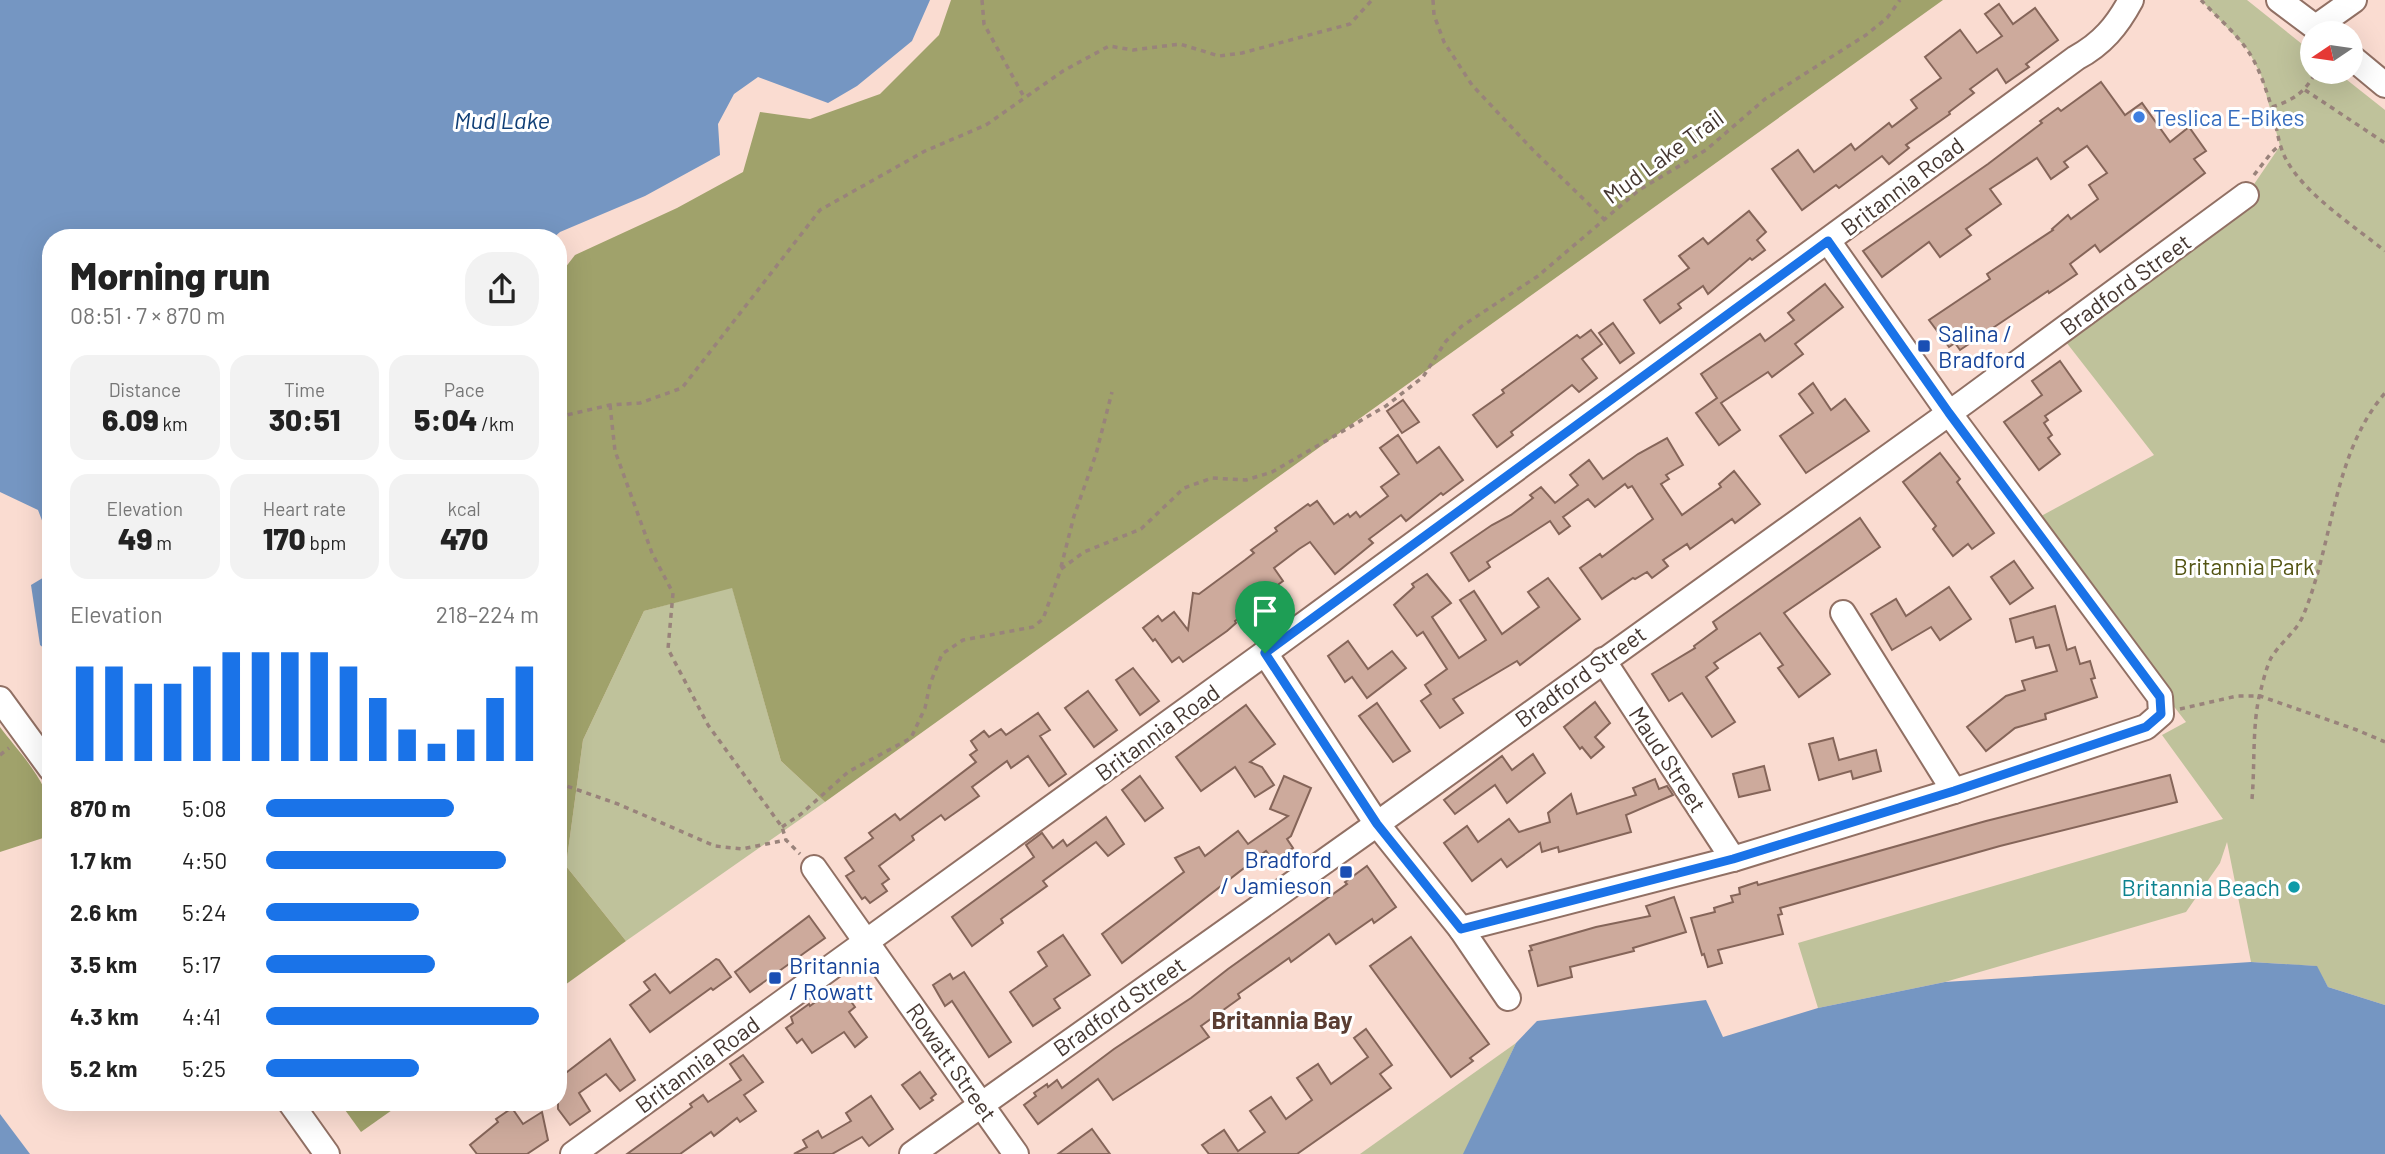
<!DOCTYPE html>
<meta charset="utf-8">
<style>
body{margin:0;font-family:Barlow,sans-serif;background:#f2f2f2;color:#222;height:100vh;display:flex;flex-direction:column;font-size:26px;white-space:nowrap}
*{box-sizing:border-box;margin:0}
p{font-size:23px;color:#767676}
.icon{flex:none;width:38px;height:38px;fill:none;stroke:currentColor;stroke-width:2;stroke-linecap:round;stroke-linejoin:round}
.map{position:relative;flex:1;overflow:hidden}
.side{position:absolute;left:42px;top:229px;width:525px;height:882px;display:flex;flex-direction:column;background:#fff;border-radius:28px;box-shadow:0 7px 28px #0002}
.side>*{flex:none}
.needle{width:46px;rotate:257deg}
.buttons{position:absolute;left:2300px;top:21px;display:grid;gap:14px}
.buttons a{display:grid;place-items:center;width:63px;height:63px;border-radius:50%;background:#fff;box-shadow:0 7px 28px #0002;font-size:35px}
.pin{position:absolute;display:grid;place-items:center;width:60px;height:60px;color:#fff;margin:-72px -30px;border-radius:50% 50% 50% 0;rotate:-45deg;box-shadow:0 0 7px #0007}
.pin .icon{rotate:45deg}
.round{display:grid;place-items:center;flex:none;width:74px;height:74px;border-radius:28px;background:#f2f2f2}
.headline{display:flex;align-items:center;justify-content:space-between;height:119px;padding:0 28px}
h1{font-size:38px;font-weight:800;line-height:52px}
.metrics{display:grid;grid-template-columns:repeat(3,1fr);gap:10px;height:119px;padding:7px 28px}
.metrics div{display:grid;align-content:center;border-radius:18px;background:#f2f2f2;text-align:center}
.metrics b{font-size:30px;font-weight:800}
.metrics small{font-size:19px;font-weight:400}
.metrics p{font-size:19px}
.chart{height:196px;padding:14px 28px}
.chart p{display:flex;justify-content:space-between}
.chart svg{width:100%;height:126px;margin-top:7px;stroke:#1a73e8;stroke-width:6}
ul{padding:0 28px;list-style:none;font-size:23px}
li{display:grid;grid-template-columns:112px 84px 1fr;align-items:center;height:52px}
li i{height:18px;border-radius:9px;background:#1a73e8}
.map>svg:first-child{display:block}
</style>
<div class="map">
<svg width="2385" height="1154" viewBox="0 0 2385 1154">
<rect width="100%" height="100%" fill="#fadcd1"/>
<g fill="#bfc29b">
<path d="M2201 0H2247L2312 52V72H2337L2385 110V1005L2328 987 2316 966 2251 962 2227 842 2220 863 2186 912 1945 982 1818 1008 1798 943 2223 819 2162 735 2186 722 2030 522 2154 455 2059 333 2246 196 2280 146 2261 75 2248 50Z"/>
<path d="M732 587 781 761 825 802 626 941 566 866 583 740 644 611Z"/>
<path d="M1516 1043 1464 1154H1360Z"/>
</g>
<g fill="#a0a26b">
<path d="M951 0H1943L825 802 781 761 732 588 644 611 583 740 566 866 626 941 558 990V277L575 255 677 208 743 172 760 112 810 119 880 94 939 35Z"/>
<path d="M0 727C17 750 53 786 51 817 50 824 46 831 43 838L0 852Z"/>
<path d="M340 1103H402L361 1132Z"/>
</g>
<g fill="#7596c2">
<path d="M0 0H930L912 41 857 86 828 103 758 77 734 94 718 124 720 155 645 196 560 232 553 238H51V544L38 510 0 492Z"/>
<path d="M51 573V654L40 645 31 585Z"/>
<path d="M2251 962 2317 966 2328 987 2385 1005V1154H1463L1516 1043 1537 1021 1706 1000 1723 1037 1818 1008 1945 982Z"/>
<path d="M0 1114 30 1154H0Z"/>
</g>
<g fill="#cdaa9c" stroke="#856559" stroke-width="2">
<path d="M1999 4 2013 24 2035 8 2058 40 2026 64 2029 67 2006 83 1997 69 1970 89 1974 93 1949 112 1950 114 1906 145 1909 148 1889 164 1882 156 1839 188 1836 185 1802 210 1772 169 1798 150 1814 172 1851 144 1855 150 1889 123 1892 127 1917 108 1911 100 1941 78 1925 57 1960 30 1977 53 2002 36 1985 14Z"/>
<path d="M2101 82 2125 115 2142 103 2170 142 2189 127 2206 151 2194 159 2205 173 2100 252 2095 245 2070 264 2077 274 2049 293 2048 291 1960 350 1955 343 1949 347 1929 320 1990 279 1987 274 2053 230 2052 229 2068 215 2071 219 2098 199 2089 185 2107 173 2087 146 2064 162 2068 167 2051 179 2037 158 1990 189 2001 204 1966 229 1971 235 1940 257 1929 242 1882 277 1863 251 1988 164 2042 123 2040 121 2058 108 2061 111Z"/>
<path d="M1749 211 1766 232 1757 240 1765 250 1752 260 1750 258 1708 294 1703 286 1678 304 1681 308 1660 323 1644 300 1689 268 1679 256 1703 238 1708 244Z"/>
<path d="M1825 284 1843 307 1795 344 1803 354 1772 377 1768 372 1721 403 1740 430 1719 445 1696 413 1717 398 1701 374 1760 334 1765 341 1794 320 1788 313Z"/>
<path d="M1613 323 1634 353 1620 363 1599 333Z"/>
<path d="M1591 330 1602 344 1582 359 1597 378 1579 392 1572 385 1511 432 1513 435 1497 447 1473 415 1504 393 1502 390 1577 335 1580 338Z"/>
<path d="M2060 361 2081 391 2045 416 2048 420 2044 423 2052 435 2048 438 2060 454 2039 470 2004 422 2042 395 2032 381Z"/>
<path d="M1813 383 1831 410 1845 399 1869 431 1806 473 1780 436 1813 413 1799 394Z"/>
<path d="M1403 400 1419 422 1402 433 1387 411Z"/>
<path d="M1398 435 1417 463 1439 447 1463 480 1443 495 1441 493 1406 521 1401 515 1369 539 1373 543 1335 574 1310 542 1299 549 1274 568 1283 581 1256 601 1258 604 1235 621 1236 623 1227 631 1183 662 1179 657 1172 662 1155 639 1153 641 1143 628 1158 616 1162 621 1174 612 1188 630 1193 593 1199 594 1245 560 1254 553 1251 550 1277 531 1275 528 1308 504 1310 506 1317 501 1334 524 1348 514 1350 517 1356 512 1360 517 1388 496 1381 487 1399 474 1380 448Z"/>
<path d="M1667 438 1683 465 1666 475 1669 479 1661 484 1682 515 1721 487 1719 484 1734 471 1760 504 1735 523 1732 519 1690 549 1687 544 1663 560 1668 566 1652 578 1647 572 1635 579 1633 578 1602 599 1580 568 1600 554 1602 557 1653 519 1632 486 1628 488 1625 484 1595 507 1588 499 1563 517 1570 526 1559 534 1550 521 1487 562 1490 567 1469 581 1451 553 1492 525 1511 515 1533 498 1530 495 1541 487 1555 503 1578 485 1570 475 1589 460 1603 479 1638 454Z"/>
<path d="M1940 453 1960 479 1957 482 1994 533 1972 549 1968 544 1953 556 1933 529 1936 526 1903 482Z"/>
<path d="M1860 518 1880 547 1784 613 1830 674 1799 697 1778 668 1783 665 1760 633 1714 663 1718 668 1706 677 1735 722 1712 737 1682 693 1669 701 1652 674 1695 648 1694 646 1717 629 1713 622Z"/>
<path d="M2014 561 2033 588 2010 604 1991 577Z"/>
<path d="M1427 574 1451 603 1432 617 1459 658 1486 640 1460 600 1474 591 1502 634 1539 607 1528 592 1548 578 1580 619 1520 665 1517 661 1453 699 1463 713 1440 728 1421 701 1431 694 1425 685 1447 669 1423 632 1417 636 1394 605 1414 587 1412 584Z"/>
<path d="M1949 587 1971 619 1940 640 1931 627 1892 650 1871 614 1896 599 1906 616Z"/>
<path d="M2055 606 2067 650 2075 647 2080 664 2090 661 2095 678 2091 679 2097 697 2045 714 2046 719 2015 728 1986 751 1967 727 2006 696 2025 690 2022 681 2057 671 2049 645 2036 648 2033 637 2016 642 2010 619Z"/>
<path d="M1348 641 1368 669 1392 651 1406 668 1367 698 1352 677 1345 682 1328 656Z"/>
<path d="M1133 668 1159 701 1140 715 1116 680Z"/>
<path d="M1088 691 1117 730 1094 747 1065 708Z"/>
<path d="M1595 702 1610 723 1595 737 1604 747 1591 758 1582 747 1580 749 1564 727Z"/>
<path d="M1377 703 1410 751 1393 762 1359 716Z"/>
<path d="M1246 705 1275 744 1250 762 1262 767 1274 785 1255 797 1235 767 1201 791 1176 757Z"/>
<path d="M1038 713 1050 730 1040 736 1066 774 1049 786 1028 756 1011 768 1007 761 972 787 979 796 945 820 941 815 912 836 914 840 879 866 889 879 882 884 887 891 870 903 865 897 862 899 846 876 854 871 845 858 873 838 869 833 895 814 900 820 976 762 970 755 977 750 971 741 984 731 989 737 1001 729 1006 735Z"/>
<path d="M1833 738 1839 760 1876 750 1881 771 1853 779 1851 771 1819 780 1809 744Z"/>
<path d="M1533 754 1545 773 1507 803 1495 785 1455 814 1444 800 1502 756 1512 770Z"/>
<path d="M1764 766 1770 790 1739 797 1733 774Z"/>
<path d="M2170 775 2177 802 2000 846 1780 908 1782 914 1778 915 1783 934 1718 950 1722 963 1708 967 1704 954 1702 955 1691 918 1715 912 1714 908 1733 902 1731 896 1740 894 1739 888 1757 882 1758 885 1986 821Z"/>
<path d="M1140 776 1163 808 1145 821 1122 790Z"/>
<path d="M1284 776 1311 788 1291 836 1287 839 1293 848 1274 861 1266 851 1122 963 1102 934 1184 872 1175 858 1199 847 1205 856 1238 831 1248 844 1288 816 1270 809Z"/>
<path d="M1655 779 1659 789 1667 786 1673 795 1626 815 1631 832 1559 852 1558 847 1542 852 1540 843 1507 867 1501 859 1472 881 1444 843 1467 826 1478 842 1509 819 1519 832 1550 822 1548 813 1571 794 1577 814 1636 795 1633 788Z"/>
<path d="M1106 817 1124 844 1108 856 1096 842 1043 881 1047 886 1001 919 1003 923 972 946 952 917 1034 857 1026 845 1042 833 1053 848 1063 840 1067 846Z"/>
<path d="M1367 866 1396 907 1374 923 1372 919 1336 944 1329 934 1291 962 1289 958 1238 994 1240 998 1201 1026 1209 1037 1113 1100 1098 1079 1038 1124 1024 1105 1036 1096 1034 1093 1047 1084 1048 1087 1057 1080 1062 1088 1114 1049 1191 998 1228 969 1347 884 1345 882Z"/>
<path d="M1674 897 1686 932 1633 948 1634 951 1570 967 1572 977 1538 986 1529 951 1532 950 1530 946 1596 927 1650 916 1646 906Z"/>
<path d="M809 916 825 938 750 992 735 972Z"/>
<path d="M1063 935 1090 975 1054 999 1060 1008 1033 1026 1010 992 1047 966 1038 952Z"/>
<path d="M1411 937 1489 1044 1470 1058 1473 1061 1451 1077 1370 966Z"/>
<path d="M716 959 719 960 731 977 713 990 711 988 650 1032 630 1005 650 990 644 982 655 974 670 993Z"/>
<path d="M964 972 1011 1042 989 1057 952 1001 945 1006 933 985 950 974 953 979Z"/>
<path d="M842 989 855 1007 849 1012 867 1037 855 1047 844 1032 812 1053 802 1039 797 1043 786 1028 793 1023 791 1017 809 1004 810 1006 826 994 829 998Z"/>
<path d="M1366 1029 1392 1065 1380 1074 1391 1088 1297 1154H1209L1202 1145 1224 1130 1238 1151 1265 1132 1250 1111 1271 1097 1286 1119 1312 1100 1297 1078 1318 1064 1331 1084 1368 1057 1354 1038Z"/>
<path d="M610 1039 635 1080 620 1091 606 1074 579 1093 590 1111 570 1125 558 1109V1079Z"/>
<path d="M743 1055 763 1082 744 1095 756 1111 740 1122 737 1118 714 1136 711 1132 680 1154H627L692 1107 690 1104 703 1095 708 1102 741 1080 730 1064Z"/>
<path d="M920 1072 936 1094 931 1098 933 1100 920 1109 902 1085Z"/>
<path d="M871 1096 893 1129 869 1146 862 1137 832 1154H794L807 1147 803 1140 818 1131 822 1138 851 1121 846 1113Z"/>
<path d="M512 1108 523 1124 542 1112 548 1140 527 1154H477L470 1145 498 1122 496 1119Z"/>
<path d="M1092 1129 1110 1154H1058Z"/>
</g>
<g fill="none" stroke-linecap="round" stroke-linejoin="round">
<defs>
<g id="minor">
<path d="M2279 0 2323 33"/>
<path d="M2316 27 2354 0"/>
<path d="M2350 56 2385 85"/>
<path d="M1843 613 1954 791"/>
<path d="M1265 653 1377 824 1461 929 1508 998"/>
<path d="M1603 660 1733 859"/>
<path d="M0 699 51 769"/>
<path d="M814 868 1016 1154"/>
<path d="M1461 929 1733 859 1954 791 2146 727 2161 714 2160 697 1949 413 1828 241"/>
<path d="M290 1102 327 1154"/>
<path d="M573 1154 1265 653 2076 58C2102 44 2117 26 2131 0"/>
<path d="M912 1154 1377 824 1966 401 2246 195"/>
</g>
</defs>
<use href="#minor" stroke="#917064" stroke-width="28"/>
<g stroke="#99837b" stroke-width="3.5" stroke-dasharray="5 5" stroke-linecap="butt">
<path d="M982 0 984 24 1024 97"/>
<path d="M1433 0 1434 15 1444 42 1472 85 1532 149 1605 220"/>
<path d="M2201 0C2216 16 2236 33 2248 51 2259 67 2265 87 2271 105 2277 124 2277 144 2287 161 2305 194 2355 227 2385 251"/>
<path d="M2305 90 2385 143"/>
<path d="M2272 107C2294 100 2305 92 2316 72"/>
<path d="M2254 175 2272 152 2280 145"/>
<path d="M610 405 615 451 652 553 673 593 668 649 708 725 782 827 786 840 800 854"/>
<path d="M558 417 610 405 640 403 682 388 820 210 925 151 986 125 1063 71 1109 46 1133 50 1180 44 1219 56 1242 53 1350 24 1372 0"/>
<path d="M1061 567 1074 516 1096 454 1112 392"/>
<path d="M2180 709 2237 696H2260L2357 730 2385 742"/>
<path d="M0 755 9 748"/>
<path d="M558 783 618 804 715 846 742 849 786 840"/>
<path d="M2252 799C2255 766 2252 725 2260 693 2263 682 2266 668 2271 658 2280 643 2296 632 2303 616 2334 542 2332 455 2385 393"/>
<path d="M782 827 801 814 848 772 911 738 925 708 930 684 942 654 963 640 1033 627 1043 619 1061 569 1084 552 1141 529 1184 488 1212 478 1246 480 1272 472 1386 406 1423 377 1446 341 1462 326 1538 276 1639 190 1706 150 1765 99 1866 35 1887 18 1900 0"/>
</g>
<use href="#minor" stroke="#fff" stroke-width="24"/>
</g>
<g fill="none" stroke-linecap="round" stroke-linejoin="round">
<defs>
<path id="route" d="M1828 241 1949 413 2160 697 2161 714 2146 727 1954 791 1733 859 1461 929 1377 824 1265 653Z"/>
</defs>
<use href="#route" stroke="#fff" stroke-width="14"/>
<use href="#route" stroke="#1a73e8" stroke-width="9"/>
</g>
<circle fill="#3f7fe0" stroke="#fff" stroke-width="2.5" cx="2139" cy="117" r="7"/>
<g fill="#1a4fb4" stroke="#fff" stroke-width="2.5">
<rect x="1917" y="339" width="14" height="14" rx="3.5"/>
<rect x="1339" y="865" width="14" height="14" rx="3.5"/>
<rect x="768" y="971" width="14" height="14" rx="3.5"/>
</g>
<circle fill="#0f9aa8" stroke="#fff" stroke-width="2.5" cx="2294" cy="887" r="7"/>
<g text-anchor="middle" dominant-baseline="central" stroke-width="6" stroke-linejoin="round" paint-order="stroke">
<g font-size="23" fill="#366cbe" stroke="#fff" text-anchor="start">
<text x="2153" y="117">Teslica E-Bikes</text>
</g>
<g font-size="23" fill="#453731" stroke="#fff">
<text transform="translate(1663 156) rotate(-36)">Mud Lake Trail</text>
<text transform="translate(1902 186) rotate(-37)">Britannia Road</text>
<text transform="translate(2125 284) rotate(-36)">Bradford Street</text>
<text transform="translate(1580 676) rotate(-36)">Bradford Street</text>
<text transform="translate(1157 732) rotate(-36)">Britannia Road</text>
<text transform="translate(1668 759) rotate(57)">Maud Street</text>
<text transform="translate(1119 1006) rotate(-35)">Bradford Street</text>
<text transform="translate(952 1062) rotate(55)">Rowatt Street</text>
<text transform="translate(697 1064) rotate(-36)">Britannia Road</text>
</g>
<g font-size="23" fill="#164399" stroke="#fff" text-anchor="start">
<text x="1938" y="333">Salina /<tspan x="1938" dy="26">Bradford</tspan></text>
<text x="1332" y="859" text-anchor="end">Bradford<tspan x="1332" dy="26">/ Jamieson</tspan></text>
<text x="789" y="965">Britannia<tspan x="789" dy="26">/ Rowatt</tspan></text>
</g>
<g font-size="23" fill="#535413" stroke="#fff">
<text x="2244" y="566">Britannia Park</text>
</g>
<g font-size="23" fill="#0d838f" stroke="#fff" text-anchor="end">
<text x="2280" y="887">Britannia Beach</text>
</g>
<g font-size="24" font-style="italic" fill="#103f76" stroke="#fff">
<text x="502" y="119">Mud Lake</text>
</g>
<g font-size="24" font-weight="bold" fill="#5b3e33" stroke="#fff">
<text x="1282" y="1019">Britannia Bay</text>
</g>
</g>
</svg>
<div class="buttons">
<a><svg class="needle" viewBox="-14 -14 28 28"><path d="M0-13l5 13h-10z" fill="#e53935"/><path d="M0 13l5-13h-10z" fill="#767676"/></svg></a>
</div>
<div class="pin" style="left:1265px;top:653px;background:#1e9e55"><svg class="icon" aria-label="arrive" viewBox="0 0 24 24"><path d="M6 21V4h12l-3 4 3 4H6"/></svg></div>
<section class="side">
<div class="headline"><div><h1>Morning run</h1><p>08:51 · 7 × 870 m</p></div><a class="round"><svg class="icon" aria-label="share" viewBox="0 0 24 24"><path d="M12 15V3M7 8l5-5 5 5M5 13v7h14v-7"/></svg></a></div>
<div class="metrics">
<div><p>Distance</p><b>6.09<small> km</small></b></div>
<div><p>Time</p><b>30:51</b></div>
<div><p>Pace</p><b>5:04<small> /km</small></b></div>
</div>
<div class="metrics">
<div><p>Elevation</p><b>49<small> m</small></b></div>
<div><p>Heart rate</p><b>170<small> bpm</small></b></div>
<div><p>kcal</p><b>470</b></div>
</div>
<div class="chart"><p><span>Elevation</span>218–224 m</p>
<svg viewBox="0 0 160 44" preserveAspectRatio="none"><path d="M5 44V11M15 44V11M25 44V17M35 44V17M45 44V11M55 44V6M65 44V6M75 44V6M85 44V6M95 44V11M105 44V22M115 44V33M125 44V38M135 44V33M145 44V22M155 44V11"/></svg>
</div>
<ul>
<li><b>870 m</b>5:08<i style="width:69%"></i></li>
<li><b>1.7 km</b>4:50<i style="width:88%"></i></li>
<li><b>2.6 km</b>5:24<i style="width:56%"></i></li>
<li><b>3.5 km</b>5:17<i style="width:62%"></i></li>
<li><b>4.3 km</b>4:41<i style="width:100%"></i></li>
<li><b>5.2 km</b>5:25<i style="width:56%"></i></li>
</ul>
</section>
</div>
